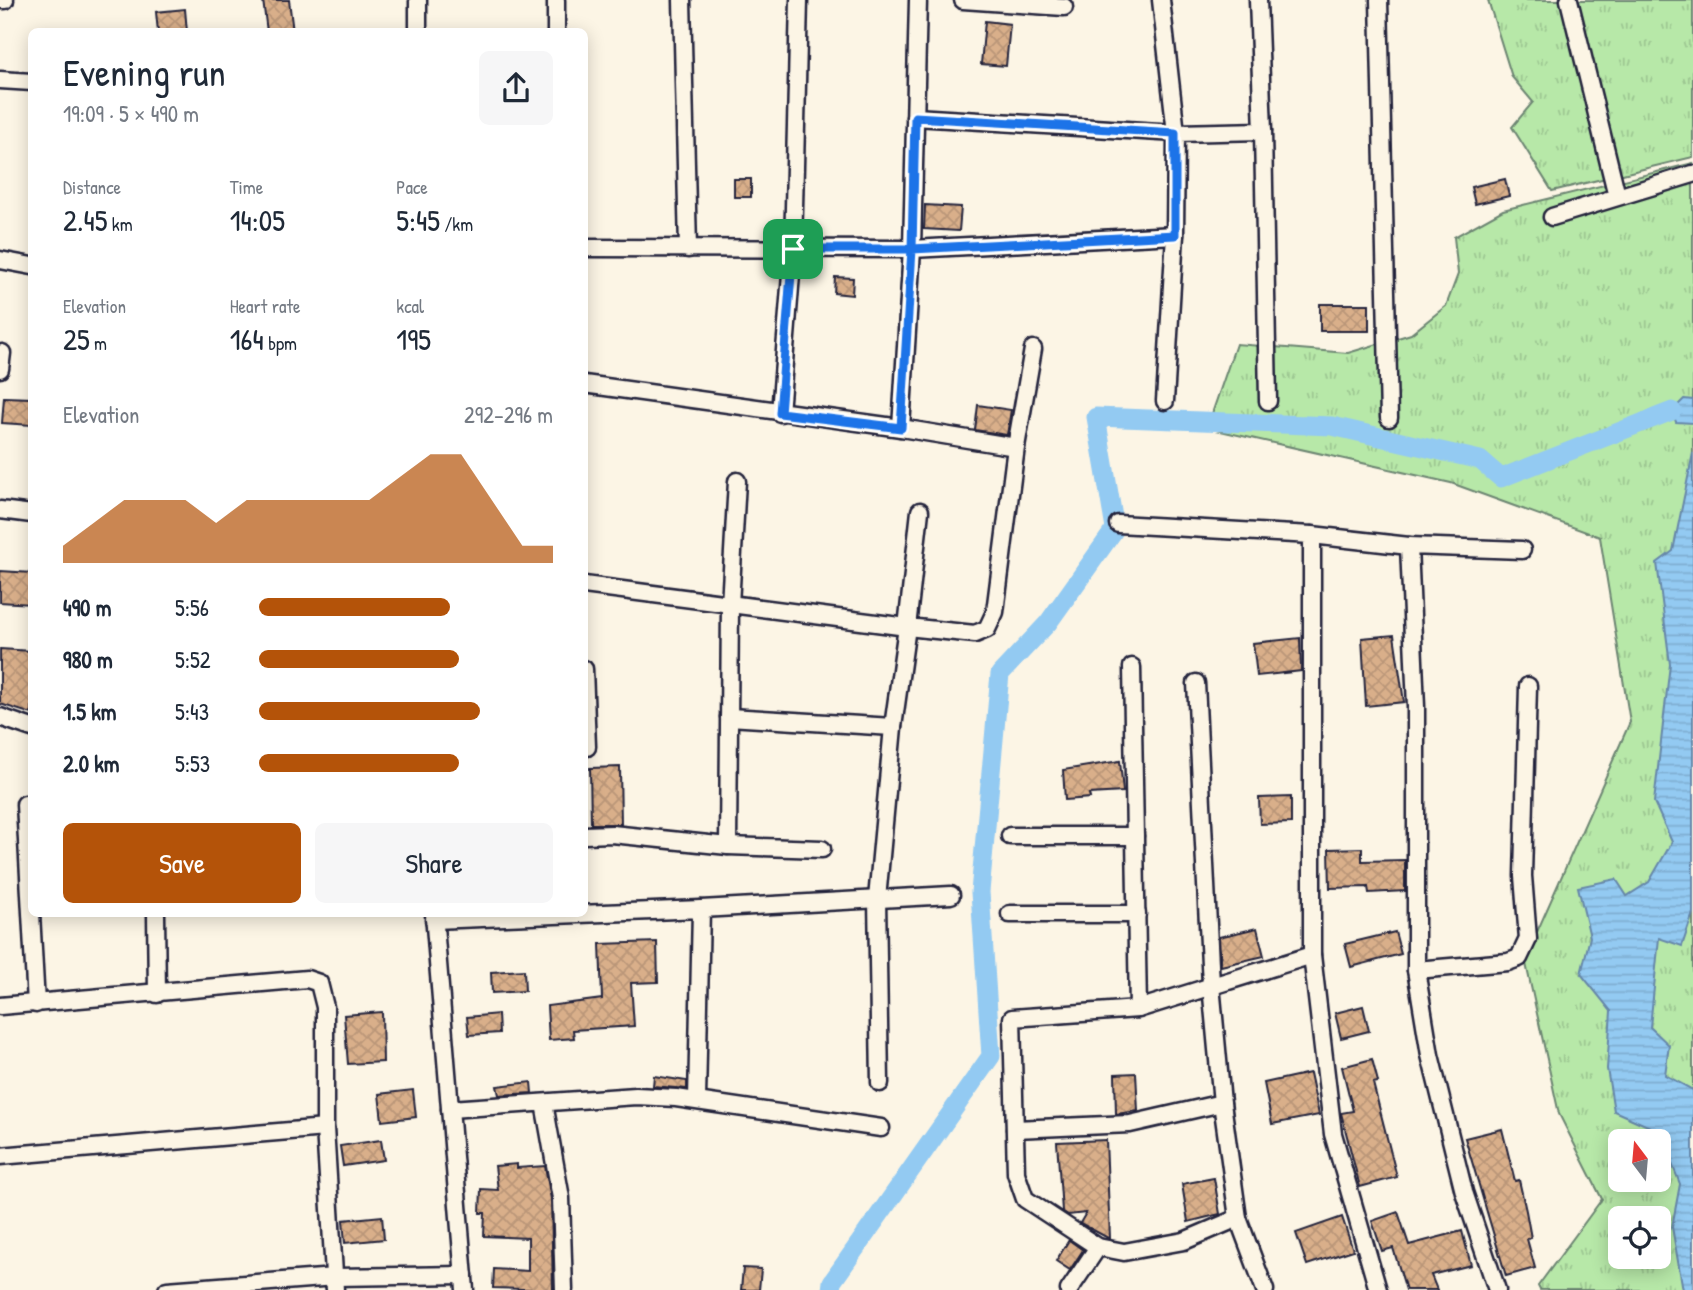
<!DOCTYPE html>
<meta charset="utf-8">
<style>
body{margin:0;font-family:"Patrick Hand",sans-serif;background:#f6f6f7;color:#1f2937;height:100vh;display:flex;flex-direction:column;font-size:26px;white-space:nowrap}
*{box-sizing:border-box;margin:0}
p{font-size:23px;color:#747a83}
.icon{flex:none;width:38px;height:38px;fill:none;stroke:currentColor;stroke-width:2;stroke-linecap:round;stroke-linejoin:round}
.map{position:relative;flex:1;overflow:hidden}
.sheet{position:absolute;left:28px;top:28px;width:560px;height:889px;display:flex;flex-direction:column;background:#fff;border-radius:10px;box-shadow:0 4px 18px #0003}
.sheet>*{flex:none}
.needle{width:46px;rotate:344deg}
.controls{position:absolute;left:1608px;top:1129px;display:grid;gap:14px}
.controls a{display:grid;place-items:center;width:63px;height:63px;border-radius:10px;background:#fff;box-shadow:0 4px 18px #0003;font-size:35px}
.pin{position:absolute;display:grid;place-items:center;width:60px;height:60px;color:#fff;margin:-30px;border-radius:14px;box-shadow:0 4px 10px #0006}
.round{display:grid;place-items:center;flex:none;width:74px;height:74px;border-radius:10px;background:#f6f6f7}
.overview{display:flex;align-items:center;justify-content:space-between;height:119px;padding:0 35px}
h1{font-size:38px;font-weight:600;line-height:52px}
.stats{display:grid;grid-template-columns:repeat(3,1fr);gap:10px;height:119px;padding:7px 35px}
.stats div{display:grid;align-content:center}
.stats b{font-size:30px;font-weight:600}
.stats small{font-size:19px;font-weight:400}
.stats p{font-size:19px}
.chart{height:196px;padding:14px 35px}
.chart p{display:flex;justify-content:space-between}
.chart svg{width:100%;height:126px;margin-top:7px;fill:#b45309;opacity:.7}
.action{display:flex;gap:14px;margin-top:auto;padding:14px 35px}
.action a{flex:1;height:80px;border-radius:10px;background:#b45309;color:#fff;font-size:28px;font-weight:600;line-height:80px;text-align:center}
.action a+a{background:#f6f6f7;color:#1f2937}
ul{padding:0 35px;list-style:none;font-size:23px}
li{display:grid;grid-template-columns:112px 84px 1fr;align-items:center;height:52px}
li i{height:18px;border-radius:9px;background:#b45309}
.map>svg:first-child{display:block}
</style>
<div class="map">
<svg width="1693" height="1290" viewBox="0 0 1693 1290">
<defs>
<pattern id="grass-tufts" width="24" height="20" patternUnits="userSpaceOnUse" patternTransform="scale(1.75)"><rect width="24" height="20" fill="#b7e8a8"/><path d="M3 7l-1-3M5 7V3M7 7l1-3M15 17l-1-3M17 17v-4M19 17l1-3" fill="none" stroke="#9dc792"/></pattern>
<pattern id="water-rules" width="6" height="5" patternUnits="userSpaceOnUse" patternTransform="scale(1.75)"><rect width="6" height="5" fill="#93caf2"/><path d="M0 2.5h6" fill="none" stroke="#7eadd0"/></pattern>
<pattern id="building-cross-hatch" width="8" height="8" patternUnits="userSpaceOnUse" patternTransform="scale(1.75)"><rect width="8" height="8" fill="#d9af8a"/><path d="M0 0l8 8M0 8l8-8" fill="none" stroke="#ba9678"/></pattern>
</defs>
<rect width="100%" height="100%" fill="#fcf5e5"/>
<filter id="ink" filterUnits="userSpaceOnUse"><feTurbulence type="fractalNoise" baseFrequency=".0143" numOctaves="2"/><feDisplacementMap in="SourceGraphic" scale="14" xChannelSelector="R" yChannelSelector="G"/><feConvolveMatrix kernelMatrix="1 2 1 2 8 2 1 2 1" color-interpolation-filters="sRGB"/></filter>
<g filter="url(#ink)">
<g fill="url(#grass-tufts)" stroke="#6c8572" stroke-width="2" fill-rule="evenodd">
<path d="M1488 0H1693V157L1552 191 1512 127 1533 102 1512 77Z"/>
<path d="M1693 163V1290H1540L1538 1286 1602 1199 1559 1114 1525 959 1630 722 1600 537 1451 483 1207 428 1236 344 1348 353 1411 334 1446 306 1458 274 1454 237 1503 210ZM1620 1141H1659V1180H1620ZM1620 1218H1659V1256H1620Z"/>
</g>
<g fill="url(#water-rules)" stroke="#6687a9" stroke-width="2">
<path d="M1684 399 1693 400V423L1676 422 1672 411Z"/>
<path d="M1693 453V913L1682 946 1659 938 1650 1027 1669 1045 1665 1075 1693 1090V1290H1683L1672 1227 1680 1184 1659 1131 1614 1111 1607 1069 1611 1011 1581 974 1590 937 1578 887 1616 879 1627 896 1649 882 1672 842 1654 802 1670 664 1657 563 1673 551Z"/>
</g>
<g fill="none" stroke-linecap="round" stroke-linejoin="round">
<path stroke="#93caf2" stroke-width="19" d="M831 1290 832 1282 991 1056 980 892 1000 674 1048 623 1115 529 1096 417 1332 426 1480 460 1501 478 1672 411"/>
</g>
<g fill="url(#building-cross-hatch)" stroke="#22223b" stroke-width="2">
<path d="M263 0H289L293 32H267Z"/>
<path d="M185 9 187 32H158L156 12Z"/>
<path d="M985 21 1010 24 1006 66 981 64Z"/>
<rect x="734" y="179" width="17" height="18"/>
<path d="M1505 179 1509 196 1475 204 1471 187Z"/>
<path d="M925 205 961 207 959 231 924 229Z"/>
<path d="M835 277 853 278 852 295 834 293Z"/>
<rect x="1320" y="304" width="49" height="27"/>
<path d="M4 397 32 398V425L2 423Z"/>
<path d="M978 405 1011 410 1007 435 975 430Z"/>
<path d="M0 571 32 573V604L0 602Z"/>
<path d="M1394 635 1404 702 1366 706 1362 638Z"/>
<path d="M1300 638 1301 671 1257 676 1253 643Z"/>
<path d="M0 649 32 651V714L0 704Z"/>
<path d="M1120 761 1123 792 1089 794 1090 798 1065 800 1063 770Z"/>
<path d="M620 767 621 824H591L590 768Z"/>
<path d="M1291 797V823L1260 824 1259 798Z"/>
<path d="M1362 848V861L1405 860V891L1369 893 1368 887 1330 888 1329 849Z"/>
<path d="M1257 928 1264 956 1221 966 1219 937Z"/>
<path d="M1395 932 1401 954 1351 967 1345 944Z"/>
<path d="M657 942 658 982 631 983 634 1026 573 1030 574 1038 549 1040 547 1006 602 999 600 944Z"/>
<path d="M524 970 525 991 492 993 491 972Z"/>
<path d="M1363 1006 1369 1031 1341 1038 1335 1013Z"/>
<path d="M382 1012 383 1062 348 1064 344 1015Z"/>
<path d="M498 1014 499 1033 469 1035 467 1017Z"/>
<path d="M1372 1059 1378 1082 1373 1083 1397 1177 1360 1187 1341 1113 1353 1111 1342 1067Z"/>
<path d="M1136 1073 1138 1111 1116 1114 1115 1074Z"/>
<path d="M1310 1073 1319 1115 1272 1124 1264 1083Z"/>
<path d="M654 1076 687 1081V1089L653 1086Z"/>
<path d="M531 1082 532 1093 499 1095 497 1086Z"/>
<path d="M413 1090 416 1117 382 1121 379 1094Z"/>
<path d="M1502 1129 1515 1181 1519 1180 1526 1211 1531 1238 1527 1239 1535 1268 1506 1276 1465 1138Z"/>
<path d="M381 1140 384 1160 343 1166 340 1146Z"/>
<path d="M1106 1140 1110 1238H1108L1080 1223 1086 1213 1068 1215 1062 1211 1057 1142Z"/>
<path d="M517 1164V1168L545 1166 551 1199 553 1290 493 1288 494 1269 528 1271V1238L484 1236 485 1213H480L481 1189 498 1190 495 1166Z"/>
<path d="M1214 1178 1220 1214 1188 1222 1182 1184Z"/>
<path d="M1398 1212 1409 1245 1462 1231 1471 1265 1431 1275 1437 1290H1406L1393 1248 1382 1251 1372 1221Z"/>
<path d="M382 1216 384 1239 345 1243 343 1220Z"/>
<path d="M1342 1217 1353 1250 1307 1265 1296 1233Z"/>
<path d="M1069 1240 1083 1250 1070 1270 1056 1261Z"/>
<path d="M743 1268 761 1269 759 1290H741Z"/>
</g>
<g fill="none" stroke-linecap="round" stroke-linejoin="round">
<defs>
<g id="minor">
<path d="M0 0H5"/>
<path d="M418 0V32"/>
<path d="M556 0V32"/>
<path d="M682 0 688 249"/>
<path d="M963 0 1064 7"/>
<path d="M1379 0 1389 418"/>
<path d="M1569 0 1617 196"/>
<path d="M0 80 32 82"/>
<path d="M915 117 1176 133 1161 0"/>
<path d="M1263 131 1268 401"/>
<path d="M1552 217 1693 174"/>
<path d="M584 248 912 249 1175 235"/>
<path d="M0 260 32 266"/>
<path d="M0 369 2 353"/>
<path d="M584 384 901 428 1016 447 1033 349"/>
<path d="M1165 401 1175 235 1176 133 1263 131 1258 0"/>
<path d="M780 413 793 249 799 0"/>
<path d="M901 428 912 249 918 0"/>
<path d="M0 510 32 514"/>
<path d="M920 511 907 627 975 634 987 629 995 612 1016 447"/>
<path d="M1118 524 1312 535V955L1333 1134 1378 1290"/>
<path d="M1312 535 1409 546"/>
<path d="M584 585 907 627 893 727 877 899 880 1083"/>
<path d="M1132 667 1138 1009 1312 955"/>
<path d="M584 669 587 747"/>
<path d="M1196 683 1211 985 1222 1103 1238 1218 1265 1290"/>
<path d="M0 717 32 728"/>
<path d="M729 717 893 727"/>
<path d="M25 804 36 1004"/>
<path d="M584 835 612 834 728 846 822 849"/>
<path d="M1010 836H1135"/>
<path d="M728 846 730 605 737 481"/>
<path d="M701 909 951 895"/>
<path d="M156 914 157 994"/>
<path d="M434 914 465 1290"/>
<path d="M1010 914H1137"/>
<path d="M434 920 701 909 697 1100"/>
<path d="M1416 970 1508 962 1519 958 1528 939 1523 876 1528 686"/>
<path d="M0 1006 307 979 319 983 325 1007V1128L335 1290"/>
<path d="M1138 1009 1012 1018 1016 1173 1025 1199 1098 1247 1124 1252 1184 1241 1238 1218"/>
<path d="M544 1103 561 1198 564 1290"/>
<path d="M450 1109 636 1096 676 1098 881 1128"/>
<path d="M1015 1129 1130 1124 1222 1103"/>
<path d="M0 1156 325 1128"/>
<path d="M167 1290 335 1277 464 1275"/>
<path d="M1069 1290 1098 1247"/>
<path d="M1497 1290 1464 1192 1430 1055 1416 970V707L1409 546 1522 550"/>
</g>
</defs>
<use href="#minor" stroke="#22223b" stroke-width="21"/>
<use href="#minor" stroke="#fcf5e5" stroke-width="16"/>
</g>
</g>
<g fill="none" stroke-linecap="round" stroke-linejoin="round" filter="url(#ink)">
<defs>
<path id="route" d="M793 249 780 413 901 428 912 249 1175 235V133L915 117 912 249H793"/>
</defs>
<use href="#route" stroke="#fff" stroke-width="14"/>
<use href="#route" stroke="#1a73e8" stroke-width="9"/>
</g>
</svg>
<div class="controls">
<a><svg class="needle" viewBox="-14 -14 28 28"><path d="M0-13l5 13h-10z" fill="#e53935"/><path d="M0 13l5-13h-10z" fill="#747a83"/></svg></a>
<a><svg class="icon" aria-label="locate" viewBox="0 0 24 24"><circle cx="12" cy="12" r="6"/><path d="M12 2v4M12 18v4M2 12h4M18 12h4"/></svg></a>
</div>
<div class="pin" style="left:793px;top:249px;background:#1e9e55"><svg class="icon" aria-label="arrive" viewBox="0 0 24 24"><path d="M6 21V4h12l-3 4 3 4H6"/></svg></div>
<section class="sheet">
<div class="overview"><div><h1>Evening run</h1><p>19:09 · 5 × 490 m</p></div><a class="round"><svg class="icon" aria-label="share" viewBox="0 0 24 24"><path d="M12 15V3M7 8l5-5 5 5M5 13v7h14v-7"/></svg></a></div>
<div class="stats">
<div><p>Distance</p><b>2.45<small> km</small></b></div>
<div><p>Time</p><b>14:05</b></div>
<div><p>Pace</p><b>5:45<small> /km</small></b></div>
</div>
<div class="stats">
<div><p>Elevation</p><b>25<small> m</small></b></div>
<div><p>Heart rate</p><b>164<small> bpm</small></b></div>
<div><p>kcal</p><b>195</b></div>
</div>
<div class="chart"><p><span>Elevation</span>292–296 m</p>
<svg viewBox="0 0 160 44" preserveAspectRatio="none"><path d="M0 44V38L10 30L20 22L30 22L40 22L50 30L60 22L70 22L80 22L90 22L100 22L110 14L120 6L130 6L140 22L150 38L160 38V44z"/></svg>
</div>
<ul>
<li><b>490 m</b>5:56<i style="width:65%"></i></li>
<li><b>980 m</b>5:52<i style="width:68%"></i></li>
<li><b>1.5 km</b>5:43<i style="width:75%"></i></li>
<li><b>2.0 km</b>5:53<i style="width:68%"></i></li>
</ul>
<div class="action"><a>Save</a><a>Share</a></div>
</section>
</div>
